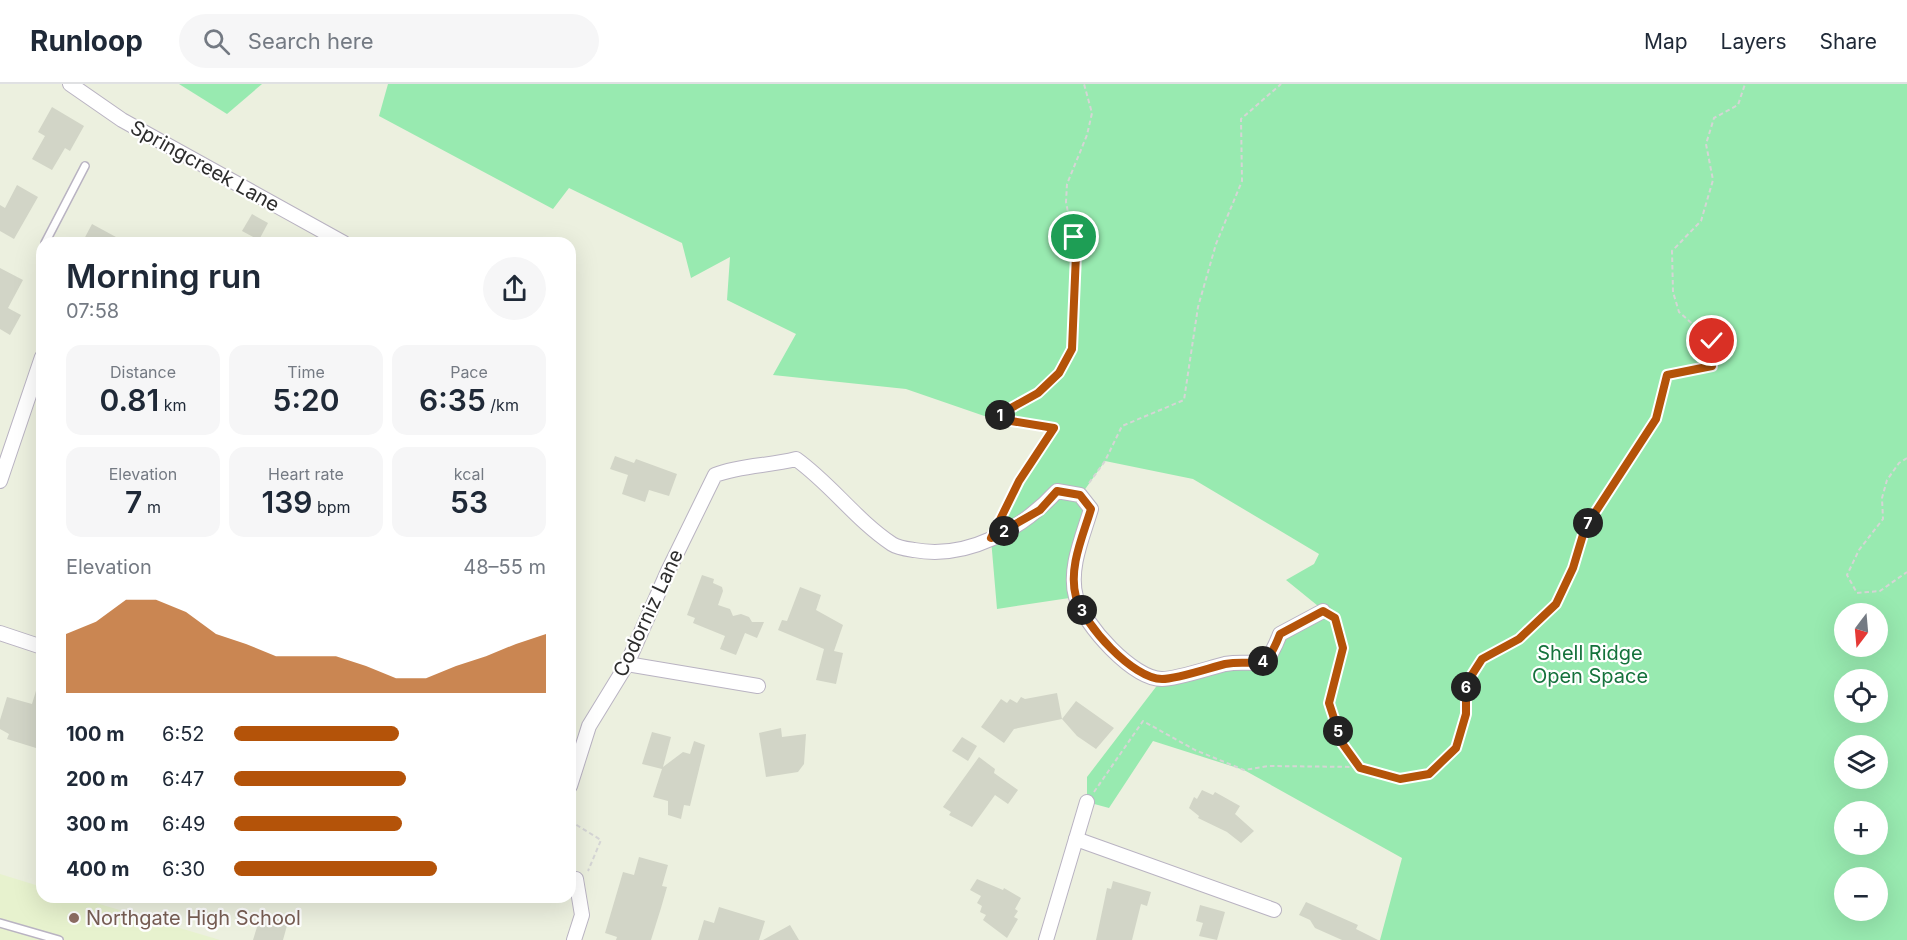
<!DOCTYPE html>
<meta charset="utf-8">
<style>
body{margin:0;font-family:Inter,sans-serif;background:#f6f6f7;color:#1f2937;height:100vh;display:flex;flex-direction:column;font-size:22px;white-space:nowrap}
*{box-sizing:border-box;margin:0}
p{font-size:20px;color:#747a83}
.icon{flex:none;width:33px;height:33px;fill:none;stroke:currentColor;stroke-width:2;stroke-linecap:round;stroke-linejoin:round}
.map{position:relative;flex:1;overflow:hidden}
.details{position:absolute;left:36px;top:153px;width:540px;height:666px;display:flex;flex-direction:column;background:#fff;border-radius:18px;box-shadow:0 6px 24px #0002}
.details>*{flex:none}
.needle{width:39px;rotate:196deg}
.controls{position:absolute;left:1834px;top:519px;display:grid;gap:12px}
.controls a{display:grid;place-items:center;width:54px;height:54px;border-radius:50%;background:#fff;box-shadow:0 6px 24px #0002;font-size:30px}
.pin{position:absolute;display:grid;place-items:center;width:51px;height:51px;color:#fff;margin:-26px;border:3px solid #fff;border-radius:50%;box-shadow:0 2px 6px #0007}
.km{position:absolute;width:30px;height:30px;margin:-15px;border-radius:50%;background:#222;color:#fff;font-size:16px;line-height:30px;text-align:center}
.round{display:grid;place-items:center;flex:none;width:63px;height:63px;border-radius:32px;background:#f6f6f7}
.headline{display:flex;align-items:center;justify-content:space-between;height:102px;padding:0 30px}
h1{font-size:33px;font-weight:600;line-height:45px}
.stats{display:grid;grid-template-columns:repeat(3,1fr);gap:9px;height:102px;padding:6px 30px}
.stats div{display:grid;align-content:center;border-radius:15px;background:#f6f6f7;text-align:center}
.stats b{font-size:30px;font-weight:600}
.stats small{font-size:16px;font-weight:400}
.stats p{font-size:16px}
.chart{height:168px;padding:12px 30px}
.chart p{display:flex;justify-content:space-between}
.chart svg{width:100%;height:108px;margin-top:6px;fill:#b45309;opacity:.7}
ul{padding:0 30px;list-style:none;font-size:20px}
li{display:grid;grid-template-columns:96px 72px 1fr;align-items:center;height:45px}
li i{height:15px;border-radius:8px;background:#b45309}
header{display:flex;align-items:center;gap:36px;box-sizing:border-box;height:84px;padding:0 30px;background:#fff;border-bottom:2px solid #e0e1e3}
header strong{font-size:28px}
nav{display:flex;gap:33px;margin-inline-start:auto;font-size:21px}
.search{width:420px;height:54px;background:#f6f6f7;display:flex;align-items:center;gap:15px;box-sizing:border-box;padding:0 21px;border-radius:33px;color:#747a83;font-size:22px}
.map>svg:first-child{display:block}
</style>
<header>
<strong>Runloop</strong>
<div class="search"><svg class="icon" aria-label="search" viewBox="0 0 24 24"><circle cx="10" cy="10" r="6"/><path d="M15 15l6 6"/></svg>Search here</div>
<nav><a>Map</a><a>Layers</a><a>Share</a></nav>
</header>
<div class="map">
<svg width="1907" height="856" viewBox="0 0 1907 856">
<rect width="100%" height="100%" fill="#ecf0df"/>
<path fill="#e7f2ce" d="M0 790 42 803V813H76L220 856H0Z"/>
<g fill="#98eab0" fill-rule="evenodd">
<path d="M179 0H262L227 30Z"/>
<path d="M388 0H1907V856H1380L1402 774 1244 686 1153 657 1109 724 1087 718V693L1162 595 1258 581 1280 550 1323 526 1286 496 1314 480 1319 470 1193 395 1105 377 1081 411 1091 425 1076 513 997 525 991 455 1019 397 1054 344 993 335 906 305 773 291 796 250 727 216 730 173 691 194 682 159 569 104 553 125 379 32ZM1845 530H1878V562H1845ZM1845 596H1878V628H1845ZM1845 662H1878V694H1845ZM1845 728H1878V760H1845ZM1845 794H1878V826H1845Z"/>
</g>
<g fill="#d2d5c7">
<path d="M52 23 84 42 70 67 65 64 52 86 32 75 45 52 38 48Z"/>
<path d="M17 101 38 113 14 155 0 147V121L5 124Z"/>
<path d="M252 130 268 139 259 156 242 147Z"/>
<path d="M92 140 127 159H82Z"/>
<path d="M0 184 23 196 8 224 21 231 10 251 0 245Z"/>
<path d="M615 372 634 379 636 375 677 390 669 412 649 406 645 418 622 410 628 391 610 385Z"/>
<path d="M702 491 714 495 713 499 722 503 723 507 718 521 730 525 733 532 741 530 749 533 752 538H764L757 554 745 549 736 571 720 565 725 552 693 539 695 534 687 531Z"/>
<path d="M800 503 821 511 816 526 843 541 834 567 843 569 836 600 816 596 824 565 778 546 782 536 787 537Z"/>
<path d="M39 597H42V656L38 655 36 664 7 655 9 650 0 645V636L7 613 32 620Z"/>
<path d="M1057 609 1062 635 1076 617 1114 644 1096 665 1077 652 1062 635 1014 645 1004 659 981 643 1001 615 1007 619 1010 615 1017 619 1021 613 1025 615Z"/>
<path d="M781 644 782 653 806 650 804 680 798 688 766 693 759 649Z"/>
<path d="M652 648 671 653 663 683 683 668 690 670 694 657 705 661 690 722 684 721 681 735 668 731V717L653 713 662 685 642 680Z"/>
<path d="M962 653 977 662 968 677 952 667Z"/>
<path d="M979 673 995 685 994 689 1018 706 1008 720 995 711 972 743 949 731 951 728 943 723Z"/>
<path d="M1202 706 1213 711 1215 708 1240 722 1235 730 1254 747 1241 759 1227 748 1198 734 1199 732 1189 724 1194 713 1197 715Z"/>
<path d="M639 773 668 781 662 802 667 803 661 824 651 856H616L617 853 605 849 623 788 634 791Z"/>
<path d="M977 795 1003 806 1004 804 1021 814 1015 825 1018 827 1014 833 1018 835 1007 854 983 836 986 831 980 828 982 822 977 819 981 812 970 806Z"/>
<path d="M1113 797 1151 808 1147 822 1141 820 1132 856H1096L1107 804 1111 805Z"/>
<path d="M1306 818 1358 841 1356 845 1378 856H1342L1315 844 1310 836 1299 831Z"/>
<path d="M1200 821 1225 828 1217 856 1199 852 1203 839 1196 837Z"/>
<path d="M719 823 765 837 759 856H698L704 836 714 839Z"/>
<path d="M261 830 288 838 283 856H253Z"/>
<path d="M790 841 799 856H763Z"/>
</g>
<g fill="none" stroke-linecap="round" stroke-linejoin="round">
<defs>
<g id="lane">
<path d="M45 159 85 82"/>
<path d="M0 839 59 856"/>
</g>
<g id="street">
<path d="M70 0 122 36 344 159"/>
<path d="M0 397 42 273"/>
<path d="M0 549 42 563"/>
<path d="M627 580 758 602"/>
<path d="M570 702 589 642 627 580 668 487 715 391C741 381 769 382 796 375 831 400 856 436 892 460 898 464 907 465 914 466 967 476 1022 445 1057 407L1080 411 1091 425C1083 452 1068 485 1076 513 1084 541 1133 595 1162 595 1177 595 1209 584 1225 580 1259 574 1264 592 1280 550L1323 527"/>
<path d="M1076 755 1274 826"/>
<path d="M574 856 582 831 576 795"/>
<path d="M1046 856 1087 718"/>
</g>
</defs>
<use href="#lane" stroke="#b9b3c2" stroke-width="10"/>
<use href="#street" stroke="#b9b3c2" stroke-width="16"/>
<g stroke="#d5d5d5" stroke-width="2" stroke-dasharray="4.5 3" stroke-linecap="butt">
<path d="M1907 374 1899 379 1887 396 1882 414 1883 435 1859 466 1847 491 1857 509 1880 507 1907 488"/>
<path d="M1089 399 1105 377 1122 342 1184 316 1198 223 1216 160 1242 97 1241 35 1281 0"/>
<path d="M1002 433 1019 397 1054 344 993 335 1038 309 1059 289 1072 265 1076 170 1066 118 1067 100 1087 51 1092 29 1084 0"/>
<path d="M1335 535 1343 564 1329 619 1342 659 1360 683 1400 695 1429 690 1456 664 1466 630V600L1482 575 1519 555 1556 520 1573 484 1585 444 1656 335 1667 291 1711 282 1712 257 1679 228 1673 208 1672 167 1701 137 1713 96 1706 60 1714 34 1738 21 1745 0"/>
<path d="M1094 708 1143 637 1195 666 1244 686 1268 682 1360 683"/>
<path d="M570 737 601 756 588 787"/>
</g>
<use href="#lane" stroke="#fff" stroke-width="7"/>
<use href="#street" stroke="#fff" stroke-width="14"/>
</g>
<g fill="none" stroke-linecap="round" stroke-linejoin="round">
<defs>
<path id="route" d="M1074 153 1076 170 1072 265 1059 289 1038 309 993 334 1054 344 1019 397 991 454 1040 426 1057 407 1080 411 1091 425C1083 452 1068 484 1076 513 1084 541 1133 595 1162 595 1177 595 1209 584 1225 580 1259 574 1264 592 1280 550L1323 527 1335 534 1343 564 1329 619 1342 659 1360 684 1400 695 1429 690 1456 664 1466 630V600L1482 575 1519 555 1556 520 1573 484 1585 444 1656 335 1667 291 1712 282V257"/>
</defs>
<use href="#route" stroke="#fff" stroke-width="12"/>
<use href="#route" stroke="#b45309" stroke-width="8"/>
</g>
<circle fill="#8d6e63" stroke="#fff" stroke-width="2" cx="74" cy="834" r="6"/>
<g text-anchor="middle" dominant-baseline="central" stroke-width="4.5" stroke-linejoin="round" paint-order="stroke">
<g font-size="20" fill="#2d2d2d" stroke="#fff">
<text transform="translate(205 82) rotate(29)">Springcreek Lane</text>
<text transform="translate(648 529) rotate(-65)">Codorniz Lane</text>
</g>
<g font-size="20" fill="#15723c" stroke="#fff">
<text x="1590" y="569">Shell Ridge<tspan x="1590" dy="23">Open Space</tspan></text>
</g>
<g font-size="20" fill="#785e54" stroke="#fff" text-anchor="start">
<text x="86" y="834">Northgate High School</text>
</g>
</g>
</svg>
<div class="controls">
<a><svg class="needle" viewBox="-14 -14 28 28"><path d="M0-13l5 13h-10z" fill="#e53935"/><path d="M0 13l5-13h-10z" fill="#747a83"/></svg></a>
<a><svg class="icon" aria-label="locate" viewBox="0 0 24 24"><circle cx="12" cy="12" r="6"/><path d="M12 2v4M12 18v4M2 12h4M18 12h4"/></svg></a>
<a><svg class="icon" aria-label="layers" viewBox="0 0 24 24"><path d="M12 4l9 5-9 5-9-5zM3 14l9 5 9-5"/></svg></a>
<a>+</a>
<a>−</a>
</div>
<div class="pin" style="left:1074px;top:153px;background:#1e9e55"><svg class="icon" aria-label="arrive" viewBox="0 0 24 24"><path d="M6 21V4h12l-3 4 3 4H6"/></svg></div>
<div class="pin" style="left:1712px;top:257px;background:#d93025"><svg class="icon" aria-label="check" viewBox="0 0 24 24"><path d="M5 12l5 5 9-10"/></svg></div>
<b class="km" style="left:1000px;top:331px">1</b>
<b class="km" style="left:1004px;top:447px">2</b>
<b class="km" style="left:1082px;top:526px">3</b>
<b class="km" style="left:1263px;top:577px">4</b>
<b class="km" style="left:1338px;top:647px">5</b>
<b class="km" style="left:1466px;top:603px">6</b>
<b class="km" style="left:1588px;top:439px">7</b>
<section class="details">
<div class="headline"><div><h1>Morning run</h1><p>07:58</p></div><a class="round"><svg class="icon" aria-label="share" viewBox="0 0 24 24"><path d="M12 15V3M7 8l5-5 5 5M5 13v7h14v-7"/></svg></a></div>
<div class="stats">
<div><p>Distance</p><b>0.81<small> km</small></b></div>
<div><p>Time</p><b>5:20</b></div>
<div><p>Pace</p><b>6:35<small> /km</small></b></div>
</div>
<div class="stats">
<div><p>Elevation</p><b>7<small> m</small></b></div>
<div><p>Heart rate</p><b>139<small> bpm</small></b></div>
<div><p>kcal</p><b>53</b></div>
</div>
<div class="chart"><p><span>Elevation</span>48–55 m</p>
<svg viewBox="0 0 160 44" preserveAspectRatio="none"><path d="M0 44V20L10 15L20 6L30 6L40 11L50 20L60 24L70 29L80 29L90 29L100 33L110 38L120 38L130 33L140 29L150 24L160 20V44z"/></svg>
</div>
<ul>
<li><b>100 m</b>6:52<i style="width:53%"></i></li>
<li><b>200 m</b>6:47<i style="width:55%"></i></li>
<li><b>300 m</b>6:49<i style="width:54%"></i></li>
<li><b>400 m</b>6:30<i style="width:65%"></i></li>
</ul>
</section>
</div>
